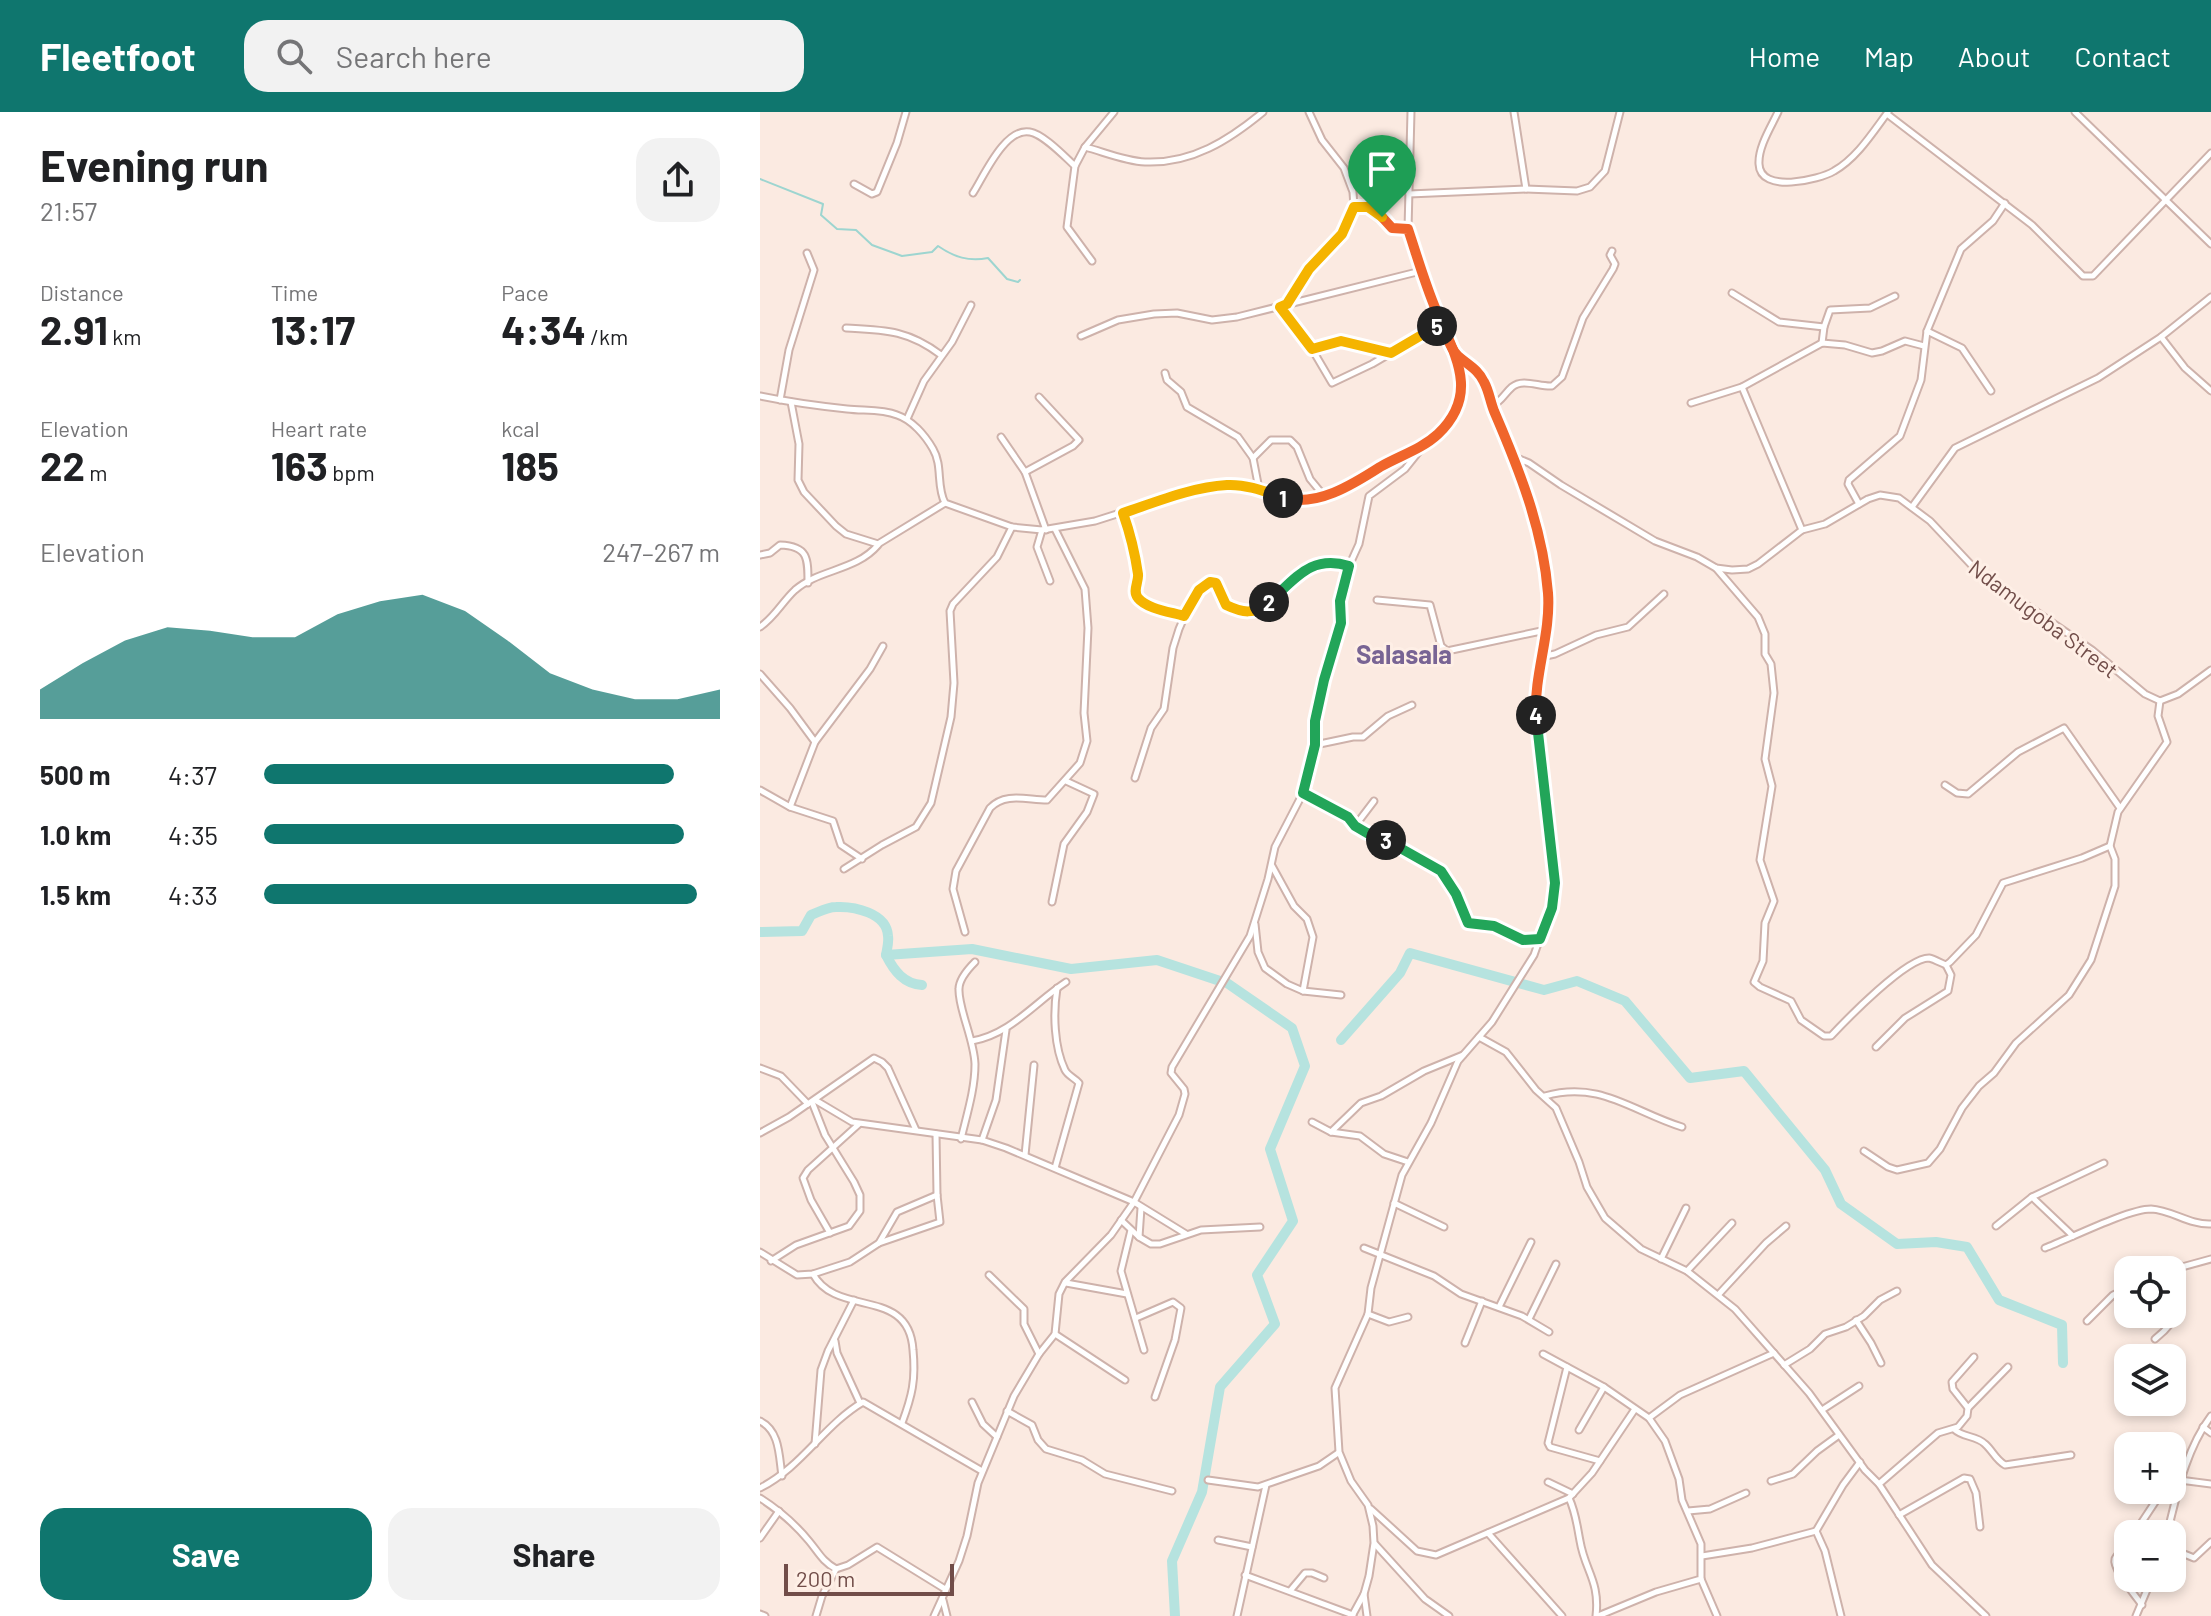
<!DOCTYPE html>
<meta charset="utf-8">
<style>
body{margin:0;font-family:Barlow,sans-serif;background:#f2f2f2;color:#202124;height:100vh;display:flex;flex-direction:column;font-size:30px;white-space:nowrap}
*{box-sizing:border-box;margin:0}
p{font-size:26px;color:#757577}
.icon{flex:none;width:44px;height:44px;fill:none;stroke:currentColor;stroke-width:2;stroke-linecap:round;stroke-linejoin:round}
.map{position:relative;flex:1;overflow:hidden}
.drawer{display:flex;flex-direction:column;background:#fff;width:760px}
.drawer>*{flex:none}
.fabs{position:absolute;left:1354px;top:1144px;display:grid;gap:16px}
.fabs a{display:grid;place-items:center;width:72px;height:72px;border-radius:16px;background:#fff;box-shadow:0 4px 12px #0003;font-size:40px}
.scale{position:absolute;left:24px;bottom:20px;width:170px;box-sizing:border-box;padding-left:8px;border:4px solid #714d49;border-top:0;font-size:22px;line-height:28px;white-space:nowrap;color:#714d49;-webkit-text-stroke:6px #feefe6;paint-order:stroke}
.pin{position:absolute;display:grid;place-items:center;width:68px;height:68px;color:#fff;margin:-82px -34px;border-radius:50% 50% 50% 0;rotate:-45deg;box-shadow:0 0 8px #0007}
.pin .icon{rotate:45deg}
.km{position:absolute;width:40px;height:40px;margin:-20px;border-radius:50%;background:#222;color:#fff;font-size:22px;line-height:40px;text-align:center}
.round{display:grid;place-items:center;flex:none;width:84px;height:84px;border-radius:24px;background:#f2f2f2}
.overview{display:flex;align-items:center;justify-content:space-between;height:136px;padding:0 40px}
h1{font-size:44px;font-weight:700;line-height:60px}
.stats{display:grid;grid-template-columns:repeat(3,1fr);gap:12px;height:136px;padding:8px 40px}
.stats div{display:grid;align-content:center}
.stats b{font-size:40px;font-weight:700}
.stats small{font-size:22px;font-weight:400}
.stats p{font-size:22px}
.chart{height:224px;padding:16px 40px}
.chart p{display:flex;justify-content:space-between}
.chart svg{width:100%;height:144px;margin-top:8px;fill:#0f766e;opacity:.7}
.cta{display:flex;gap:16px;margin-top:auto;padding:16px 40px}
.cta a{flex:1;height:92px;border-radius:24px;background:#0f766e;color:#fff;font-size:32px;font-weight:700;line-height:92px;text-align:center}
.cta a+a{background:#f2f2f2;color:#202124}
ul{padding:0 40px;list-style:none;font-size:26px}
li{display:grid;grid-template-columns:128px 96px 1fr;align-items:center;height:60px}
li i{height:20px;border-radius:10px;background:#0f766e}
header{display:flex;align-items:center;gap:48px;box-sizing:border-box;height:112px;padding:0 40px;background:#0f766e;color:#fff}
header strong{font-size:38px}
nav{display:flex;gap:44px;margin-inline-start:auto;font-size:28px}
.search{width:560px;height:72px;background:#f2f2f2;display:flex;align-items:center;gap:20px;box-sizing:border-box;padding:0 28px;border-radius:24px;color:#757577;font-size:30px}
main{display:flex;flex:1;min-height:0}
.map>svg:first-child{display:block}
</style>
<header>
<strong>Fleetfoot</strong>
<div class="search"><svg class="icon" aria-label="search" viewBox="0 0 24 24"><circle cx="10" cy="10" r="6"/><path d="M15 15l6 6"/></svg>Search here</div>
<nav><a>Home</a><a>Map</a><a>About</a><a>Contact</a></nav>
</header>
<main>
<section class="drawer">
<div class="overview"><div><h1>Evening run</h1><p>21:57</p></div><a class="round"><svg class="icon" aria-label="share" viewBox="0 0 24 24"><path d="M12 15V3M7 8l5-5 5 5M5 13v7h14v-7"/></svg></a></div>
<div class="stats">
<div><p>Distance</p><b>2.91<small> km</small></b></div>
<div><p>Time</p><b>13:17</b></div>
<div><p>Pace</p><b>4:34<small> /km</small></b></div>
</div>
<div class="stats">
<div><p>Elevation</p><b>22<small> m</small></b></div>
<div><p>Heart rate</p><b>163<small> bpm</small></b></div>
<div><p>kcal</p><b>185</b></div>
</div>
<div class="chart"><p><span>Elevation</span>247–267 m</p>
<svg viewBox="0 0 160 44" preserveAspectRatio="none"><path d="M0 44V35L10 27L20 20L30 16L40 17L50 19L60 19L70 12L80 8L90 6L100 11L110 20L120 30L130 35L140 38L150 38L160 35V44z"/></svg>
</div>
<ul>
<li><b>500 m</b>4:37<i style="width:90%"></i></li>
<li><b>1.0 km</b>4:35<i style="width:92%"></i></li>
<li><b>1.5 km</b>4:33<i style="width:95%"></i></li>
</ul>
<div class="cta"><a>Save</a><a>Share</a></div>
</section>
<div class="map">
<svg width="1451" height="1504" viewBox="0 0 1451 1504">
<rect width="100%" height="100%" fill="#fbeae1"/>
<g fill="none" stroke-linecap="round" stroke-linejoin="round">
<path stroke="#9dd5d0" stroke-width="2" d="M0 67 63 92 61 103 77 117 96 118 112 133 142 144 172 140 178 134C194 145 209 150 228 146L247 167 258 170 260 168"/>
<g stroke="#b6e3df" stroke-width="10">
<path d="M0 820 42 819 51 803C59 800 67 795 76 795 94 794 127 801 128 824 129 830 127 837 126 843 134 859 144 872 162 873"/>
<path d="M126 843 212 837 311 857 397 848 460 869"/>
<path d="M581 928 640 861 650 841 784 878 817 869 865 889 930 966 984 959 1065 1058 1081 1092 1137 1132 1176 1130 1207 1135 1239 1188 1302 1213 1303 1251"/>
<path d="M415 1504 412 1449 442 1380 460 1275 515 1212 497 1163 533 1109 510 1037 545 954 532 916 467 871"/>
</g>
<defs>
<g id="minor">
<path d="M754 0 766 77"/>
<path d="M1018 0C1011 15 998 35 999 52 1000 82 1059 68 1074 59 1097 46 1113 20 1128 0"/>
<path d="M1315 0 1451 132"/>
<path d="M1127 2 1272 113 1323 164H1333L1451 41"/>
<path d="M325 35C344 40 365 49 385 50 432 52 469 28 503 0"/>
<path d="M94 72 112 82 117 80 137 31 146 0"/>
<path d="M213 81C224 64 245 15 270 20 283 22 304 44 315 54"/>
<path d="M649 82 766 77 817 79 830 75 845 59 860 0"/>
<path d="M594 95H608L632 116 648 117"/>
<path d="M332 149 307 115 315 54 325 35 354 0"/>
<path d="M972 181 1019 210 1064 215"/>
<path d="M527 192 549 157 582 122 594 95 593 80 584 56 562 28 549 0"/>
<path d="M520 195 552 237 572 271 612 252 682 211"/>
<path d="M86 216C125 218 148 218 181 243"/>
<path d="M1167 219 1202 236 1231 279"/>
<path d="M321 224 358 208 394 202 417 201 452 208 477 205 661 159"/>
<path d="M1401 225 1425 256 1451 279"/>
<path d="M1062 231 1064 215 1070 198 1110 196 1135 184"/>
<path d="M552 237 581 229 630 241"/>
<path d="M405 261 407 268 421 280 427 295 478 325 493 346 499 377"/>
<path d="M982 275 1042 418"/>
<path d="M0 284C29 290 58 294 87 297 103 299 122 297 137 303 152 308 165 323 173 337 183 354 176 374 185 391L252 415 282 418 335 409 404 387 468 373 500 378 538 389 547 388 585 376 672 327 692 305 700 285 702 265 697 243 658 152 648 117 651 0"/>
<path d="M20 288 29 238 54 158 47 141"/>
<path d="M31 290 39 332 38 368 44 380 76 414 86 422 118 432 185 391"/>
<path d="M931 291 982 275 1062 231 1085 233 1112 241 1122 239 1145 229 1164 234"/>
<path d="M732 294C742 289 744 282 752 275 763 266 779 275 792 274L802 265 823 206 853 157 855 152 850 143 852 139"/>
<path d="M147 307 164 269 192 230 211 193"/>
<path d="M241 325 265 360 286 418"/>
<path d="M493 346 511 328H530L537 335 550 367 564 384"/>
<path d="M757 346 769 351 801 373 895 429 937 445 956 456 972 458 988 457 998 452 1042 418 1065 412 1108 387 1120 383 1139 386 1170 409 1217 459 1332 538 1385 582 1400 589"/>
<path d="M265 360 313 334 319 328 279 285"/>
<path d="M1099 392 1088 372 1089 368 1140 324 1161 268 1167 219 1201 137 1233 109 1245 91"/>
<path d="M1152 395 1195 336 1338 266 1401 225 1451 185"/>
<path d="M363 401C370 421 375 441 378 462 379 470 372 479 378 486 387 497 411 500 424 504"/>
<path d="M282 418 277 435 290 469"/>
<path d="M0 443 10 441 20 433C48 434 48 446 48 471"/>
<path d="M956 456 998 505 1005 522V542L1011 552 1014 581 1005 647 1012 674 1000 748 1014 789 1005 811 1003 849 994 870 1000 875 1031 889 1041 908 1064 924H1071C1087 907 1146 846 1169 846 1174 847 1181 851 1186 853L1190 850 1216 823 1243 771 1322 746 1350 734"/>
<path d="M617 488 670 493 681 534 687 539 786 518"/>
<path d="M0 515C15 505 22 490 35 478 59 457 96 459 118 433"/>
<path d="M781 545 795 542 836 523 868 515 904 482"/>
<path d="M0 562 30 596 55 630 30 695"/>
<path d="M1400 589 1418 582 1451 558"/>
<path d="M55 630 110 557 123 534"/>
<path d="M555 633 593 625H603L628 604 652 593"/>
<path d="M375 666 391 616 404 597 413 536 419 517 432 487 446 471H456L466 493C474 496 482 501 491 500 506 498 515 483 525 473 542 456 566 447 589 454"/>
<path d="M1185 673 1197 681 1208 682 1258 640 1304 616 1360 696"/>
<path d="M0 678 30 695 73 709 81 733 102 747"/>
<path d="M543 681C557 688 572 694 585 703 598 712 599 719 618 723L681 759 696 782 708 811 734 814 763 828 780 827"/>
<path d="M595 714 614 689"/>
<path d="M512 754 534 794 547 807 553 825 543 879"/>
<path d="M84 757 122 733 156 715 171 691 191 605 194 571 190 499 193 492 237 445 252 415"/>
<path d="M292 790 304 732 327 700 334 682 306 669"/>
<path d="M495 812 498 840 505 856 527 872 543 879 581 883"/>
<path d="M205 820 193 777 196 759 230 696C245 680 267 688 287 688L320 651 327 629 324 601 328 516 325 477 295 417"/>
<path d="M719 925 746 940 776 978 796 996 819 1050 827 1075 845 1106 881 1137 927 1159 975 1197 1049 1281 1105 1358 1119 1372 1172 1453 1226 1504"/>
<path d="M212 929C251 922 274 891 306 870"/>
<path d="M1116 935 1145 906 1188 879 1191 863 1186 853"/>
<path d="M0 956 21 964 48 992"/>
<path d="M785 984C840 968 873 1000 922 1015"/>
<path d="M55 988 92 1010 222 1028 246 1036 374 1090 426 1122"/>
<path d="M552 1010 571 1020 600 1024 624 1042 648 1050"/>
<path d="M571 1020 601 991 621 984 664 959 703 943"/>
<path d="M0 1021 29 1005 114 946 122 950 128 956 156 1018"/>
<path d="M201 1027C207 1002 215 977 215 952 214 927 198 896 199 877 199 867 208 857 215 850"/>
<path d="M222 1028 236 988 246 918"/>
<path d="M1104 1039 1128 1055 1137 1058 1168 1051 1180 1037 1202 996 1219 974 1234 961 1256 931 1309 883 1331 848 1355 774V747L1350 734 1358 700 1407 630 1398 604 1400 589"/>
<path d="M265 1043 274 953"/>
<path d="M295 1056 319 971C315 966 308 964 305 958 294 935 293 901 297 876"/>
<path d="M1272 1085 1344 1051"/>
<path d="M634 1091 684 1115"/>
<path d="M361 1108 379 1125 391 1132H400L441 1118 500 1115"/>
<path d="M1236 1114 1272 1085 1313 1124"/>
<path d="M371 1118 361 1159 384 1238"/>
<path d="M70 1121 51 1088 43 1066 48 1058 99 1012"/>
<path d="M379 1125 381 1096"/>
<path d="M119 1131 180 1110 177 1083 176 1022"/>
<path d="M604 1136 674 1164 701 1182 762 1204 789 1220"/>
<path d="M1285 1136C1309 1127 1368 1097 1391 1097 1412 1098 1429 1113 1451 1112"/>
<path d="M0 1140 37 1163 53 1162 90 1150 119 1131 137 1100 177 1083"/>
<path d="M901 1147 926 1096"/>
<path d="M11 1149 36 1133 89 1114 100 1099V1083L94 1070 65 1023 52 990"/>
<path d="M1411 1158 1451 1147"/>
<path d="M927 1159 972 1111"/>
<path d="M53 1162C77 1206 149 1174 153 1238 156 1268 152 1284 142 1311"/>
<path d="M229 1163 264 1197V1212L279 1242"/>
<path d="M306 1171 367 1182"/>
<path d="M959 1182 1006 1131 1026 1114"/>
<path d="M739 1195 771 1130"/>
<path d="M608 1202 629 1210 648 1205"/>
<path d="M376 1206 413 1190 421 1196 415 1228 395 1285"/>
<path d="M769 1207 796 1152"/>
<path d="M1096 1208 1111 1231 1121 1251"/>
<path d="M1327 1209 1353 1183 1368 1176"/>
<path d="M295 1222 365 1268"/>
<path d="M1395 1227C1424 1204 1422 1188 1421 1154"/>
<path d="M75 1229 77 1241 100 1291"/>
<path d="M705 1231 722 1189"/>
<path d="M783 1242 844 1275 889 1306 920 1283 1014 1241"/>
<path d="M1024 1253 1050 1237 1065 1222 1086 1215 1104 1204 1120 1188 1137 1179"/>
<path d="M807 1255 788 1331 790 1335 840 1349"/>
<path d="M212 1290 223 1312 237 1325"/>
<path d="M1208 1296 1248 1255"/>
<path d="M1062 1298 1099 1274"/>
<path d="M247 1299 272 1313 278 1328 286 1337 322 1348 345 1362 412 1379"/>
<path d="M0 1309C20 1319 19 1344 22 1364"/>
<path d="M1443 1315 1451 1321"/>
<path d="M1194 1317C1203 1326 1216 1323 1225 1332 1233 1339 1235 1347 1245 1353L1311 1343"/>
<path d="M819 1318 844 1275"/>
<path d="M55 1332 61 1258 68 1239 94 1188"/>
<path d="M1412 1367 1451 1372"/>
<path d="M448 1368 498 1375 559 1354 578 1341"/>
<path d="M1011 1369 1033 1362 1057 1339 1079 1323"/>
<path d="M788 1370 813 1382"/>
<path d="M1119 1372 1178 1321 1198 1315 1207 1304 1208 1296 1193 1277 1192 1270 1214 1245"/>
<path d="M0 1376C42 1355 64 1313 103 1290L222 1359"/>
<path d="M0 1386C19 1398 35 1412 49 1429 59 1441 62 1449 76 1457L88 1453 117 1435 185 1477"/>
<path d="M611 1397 657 1439 676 1443 809 1386"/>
<path d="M928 1399 950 1397 986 1381"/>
<path d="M1139 1403 1204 1366 1210 1367 1216 1381 1220 1415"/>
<path d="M728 1421 802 1504"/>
<path d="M1374 1422 1403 1378"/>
<path d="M1407 1422C1417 1382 1426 1337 1451 1304"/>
<path d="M0 1426 19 1399"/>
<path d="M458 1428 492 1435"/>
<path d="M1368 1431C1365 1435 1357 1442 1355 1447 1352 1457 1376 1484 1382 1493"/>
<path d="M615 1432 665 1487 689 1504"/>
<path d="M1412 1437 1434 1446 1451 1430"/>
<path d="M942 1444 992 1436 1056 1419"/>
<path d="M485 1463 593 1503"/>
<path d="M941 1467 957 1504"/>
<path d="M530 1479 545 1461H552L564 1466"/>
<path d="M604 1482 607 1504"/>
<path d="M183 1488 187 1504"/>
<path d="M0 1502 5 1504"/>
<path d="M56 1504 62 1484 76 1457"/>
<path d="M174 1504 199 1449 207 1424 218 1371 254 1284 279 1242 295 1222 299 1182 305 1170 351 1123 374 1090 419 1003 425 982 424 977 411 961 412 955 490 824 508 767 515 735 543 681 555 633V609L564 568 581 511 580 489 585 463 599 432 609 384 645 357 665 332"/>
<path d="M477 1504 506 1373"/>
<path d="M592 1504 604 1482 609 1464 614 1431 613 1414 608 1393 591 1369 579 1340 575 1276 608 1202 611 1176 642 1063 671 1011 698 949 732 910 774 843 795 783 792 726 776 592 789 496 784 445 759 355 732 294 724 269 708 250 697 243"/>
<path d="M836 1504C840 1469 825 1459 820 1429 817 1414 816 1401 809 1386L832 1361 875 1297"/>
<path d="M838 1504 896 1480 941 1467V1432L922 1388 919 1367 905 1329 889 1306"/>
<path d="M1081 1504 1065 1439 1056 1419 1083 1373 1100 1350"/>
<path d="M1376 1504 1392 1466"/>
</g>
</defs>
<use href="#minor" stroke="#ceb2ab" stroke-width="9"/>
<use href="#minor" stroke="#fff" stroke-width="5"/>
</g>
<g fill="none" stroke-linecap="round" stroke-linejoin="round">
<defs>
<path id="split-1" d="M523 386C557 395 592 373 620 355 639 344 662 337 678 322 721 281 694 242 676 198 665 172 657 144 648 117L632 116 622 105"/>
<path id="split-2" d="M509 490C494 503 483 501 466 493L456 471 450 470 439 478 424 504C411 500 387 497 378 486 372 479 379 470 378 462 375 441 370 421 363 401 396 390 432 375 467 373 487 372 506 380 523 386"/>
<path id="split-3" d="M509 490C535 468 550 442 589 454L580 489 581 511 564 568 555 609V633L543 681 588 705 595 714 607 721 626 728"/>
<path id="split-4" d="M626 728 681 759 696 782 708 811 734 814 763 828 780 827 792 796 795 771 776 603"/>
<path id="split-5" d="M677 214 682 211C686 221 690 237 698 244 708 253 718 257 724 270 729 279 730 289 734 299 759 357 783 417 788 481 791 522 774 562 776 603"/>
<path id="split-6" d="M622 105 608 95H594L582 122 549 157 527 192 520 195 552 237 581 229 631 241 677 214"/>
</defs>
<use href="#split-1" stroke="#fff" stroke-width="16"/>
<use href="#split-2" stroke="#fff" stroke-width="16"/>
<use href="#split-3" stroke="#fff" stroke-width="16"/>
<use href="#split-4" stroke="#fff" stroke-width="16"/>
<use href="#split-5" stroke="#fff" stroke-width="16"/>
<use href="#split-6" stroke="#fff" stroke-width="16"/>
<use href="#split-1" stroke="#f0652b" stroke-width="10"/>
<use href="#split-2" stroke="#f5b400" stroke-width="10"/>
<use href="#split-3" stroke="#22a559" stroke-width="10"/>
<use href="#split-4" stroke="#22a559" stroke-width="10"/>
<use href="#split-5" stroke="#f0652b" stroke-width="10"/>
<use href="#split-6" stroke="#f5b400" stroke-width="10"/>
</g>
<g text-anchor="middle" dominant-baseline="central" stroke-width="6" stroke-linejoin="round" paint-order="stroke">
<g font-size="22" fill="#714d49" stroke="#feefe6">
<text transform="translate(1284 506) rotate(37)">Ndamugoba Street</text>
</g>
<g font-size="26" font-weight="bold" fill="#786494" stroke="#feefe6">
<text x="644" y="541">Salasala</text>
</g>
</g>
</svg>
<div class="fabs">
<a><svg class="icon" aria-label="locate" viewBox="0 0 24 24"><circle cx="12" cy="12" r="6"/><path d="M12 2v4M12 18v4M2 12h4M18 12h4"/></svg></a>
<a><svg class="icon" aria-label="layers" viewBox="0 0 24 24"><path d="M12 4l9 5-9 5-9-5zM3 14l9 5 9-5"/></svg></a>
<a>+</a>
<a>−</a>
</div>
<div class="scale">200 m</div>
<div class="pin" style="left:622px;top:105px;background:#1e9e55"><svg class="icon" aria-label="arrive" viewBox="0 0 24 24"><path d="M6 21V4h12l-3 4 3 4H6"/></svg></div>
<b class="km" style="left:523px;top:386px">1</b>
<b class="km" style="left:509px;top:490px">2</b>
<b class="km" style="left:626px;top:728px">3</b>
<b class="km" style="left:776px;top:603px">4</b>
<b class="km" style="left:677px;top:214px">5</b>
</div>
</main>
